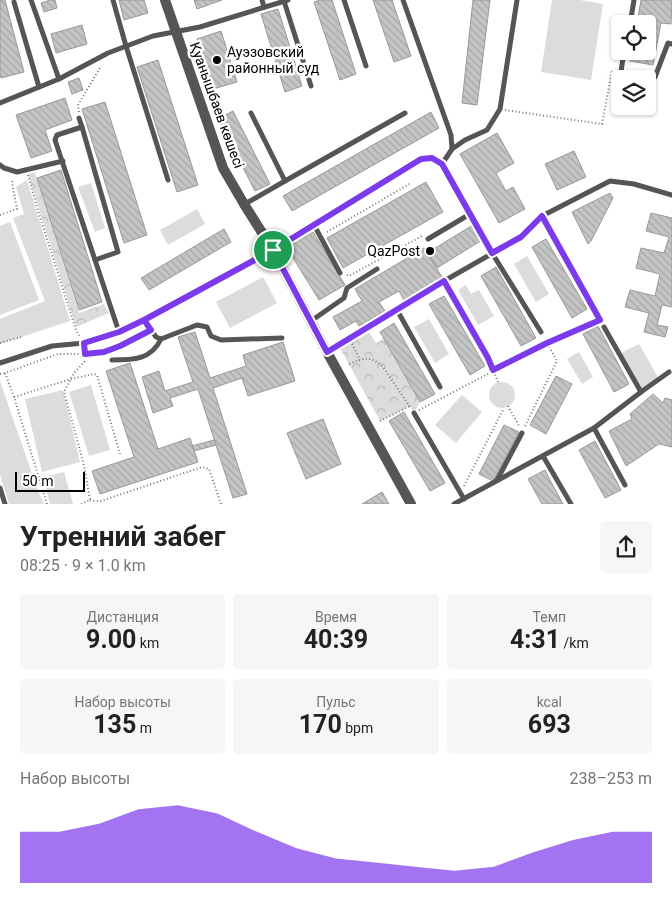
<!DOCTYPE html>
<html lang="ru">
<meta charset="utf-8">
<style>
body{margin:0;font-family:Roboto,sans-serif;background:#f6f6f6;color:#222;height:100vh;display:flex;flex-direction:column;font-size:19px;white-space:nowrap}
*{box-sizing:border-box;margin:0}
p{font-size:16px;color:#767676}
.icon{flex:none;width:28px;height:28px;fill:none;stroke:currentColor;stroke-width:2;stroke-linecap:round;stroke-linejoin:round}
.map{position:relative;height:504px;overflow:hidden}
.drawer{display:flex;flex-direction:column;background:#fff;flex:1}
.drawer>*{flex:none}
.fabs{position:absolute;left:611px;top:15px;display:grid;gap:10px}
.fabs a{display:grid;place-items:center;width:45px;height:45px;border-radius:5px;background:#fff;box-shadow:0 1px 4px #0004;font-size:25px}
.scale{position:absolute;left:15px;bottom:12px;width:70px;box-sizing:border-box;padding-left:5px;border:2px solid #000;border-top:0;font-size:14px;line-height:18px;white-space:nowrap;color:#000;-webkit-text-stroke:4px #fff;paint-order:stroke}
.pin{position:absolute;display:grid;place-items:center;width:42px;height:42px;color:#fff;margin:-21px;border:2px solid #fff;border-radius:50%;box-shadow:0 1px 5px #0007}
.round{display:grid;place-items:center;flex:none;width:52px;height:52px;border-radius:5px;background:#f6f6f6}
.overview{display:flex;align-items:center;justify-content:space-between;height:85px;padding:0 20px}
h1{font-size:28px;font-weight:700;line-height:38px}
.figures{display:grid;grid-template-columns:repeat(3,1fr);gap:8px;height:85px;padding:5px 20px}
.figures div{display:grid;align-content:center;border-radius:5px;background:#f6f6f6;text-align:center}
.figures b{font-size:25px;font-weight:700}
.figures small{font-size:14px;font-weight:400}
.figures p{font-size:14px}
.chart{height:140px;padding:10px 20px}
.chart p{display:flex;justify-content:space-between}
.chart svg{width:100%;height:90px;margin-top:5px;fill:#7c3aed;opacity:.7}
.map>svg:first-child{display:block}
</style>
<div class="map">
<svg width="672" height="504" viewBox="0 0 672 504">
<defs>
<pattern id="forest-crowns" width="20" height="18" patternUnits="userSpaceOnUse" patternTransform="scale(1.25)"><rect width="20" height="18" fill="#dcdcdc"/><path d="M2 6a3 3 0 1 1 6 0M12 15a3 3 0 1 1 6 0" fill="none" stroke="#bbb"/></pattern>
<pattern id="building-back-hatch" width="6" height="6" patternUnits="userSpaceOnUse" patternTransform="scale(1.25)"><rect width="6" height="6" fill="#c4c4c4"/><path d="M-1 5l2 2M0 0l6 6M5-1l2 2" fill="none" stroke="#a7a7a7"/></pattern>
</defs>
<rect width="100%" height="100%" fill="#fff"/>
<g fill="#dcdcdc">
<path d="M552 0H580L603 4 591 80 541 72Z"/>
<path d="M27 180 70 321 0 344V319L45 301 13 218 24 214 16 187Z"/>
<path d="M91 183 105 228 95 232 78 187Z"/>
<path d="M197 209 205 224 168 245 160 230Z"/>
<path d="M10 222 39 300 0 315V226Z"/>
<path d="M527 256 549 294 536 302 514 264Z"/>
<path d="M263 277 277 303 230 328 216 302Z"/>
<path d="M466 285 471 294 479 290 494 316 478 325 458 290Z"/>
<path d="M429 319 449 354 435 363 414 327Z"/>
<path d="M639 344 659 379 641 392 619 354Z"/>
<path d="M579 352 593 377 582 384 567 359Z"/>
<path d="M0 381 38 491 44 504H9L0 475Z"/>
<circle cx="502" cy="395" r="13"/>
<path d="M91 385 110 450 89 456 69 392Z"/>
<path d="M63 390 80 462 42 472 25 399Z"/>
<path d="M462 395 482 412 456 443 435 425Z"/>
<path d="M64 472 73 504H50L43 477Z"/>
</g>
<g fill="url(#forest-crowns)">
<path d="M35 172 79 313 104 304 109 313 76 327 28 174Z"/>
<path d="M369 332 376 343 384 339 420 402 414 413 410 406 380 421 340 348Z"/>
</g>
<g fill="url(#building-back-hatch)" stroke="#999">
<path d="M0 0H5L24 72 1 78 0 73Z"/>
<path d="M50 0H55L57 8 44 12 41 3Z"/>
<path d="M119 0H144L148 13 124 20Z"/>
<path d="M194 0H222L197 9Z"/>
<path d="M320 0H332L356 74 340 80 314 2Z"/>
<path d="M373 0H392L411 56 394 62Z"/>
<path d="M473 0H490L477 105 462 103Z"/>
<path d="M641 0H672L671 24 661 23 653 65 630 61 632 51H648V24H637Z"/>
<path d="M278 9 302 86 285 92 261 14Z"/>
<path d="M82 25 87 44 56 53 51 34Z"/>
<path d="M221 31 237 82 213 89 197 39Z"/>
<path d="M158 60 198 185 177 192 137 67Z"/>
<path d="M79 78 83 90 72 94 68 82Z"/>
<path d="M65 98 72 120 45 130 52 151 31 158 16 115Z"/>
<path d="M105 102 147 235 124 243 82 109Z"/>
<path d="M233 111 270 184 255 191 218 119Z"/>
<path d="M431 112 439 128 292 211 283 196Z"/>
<path d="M497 133 514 163 496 173 506 191 513 187 525 209 499 223 460 154Z"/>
<path d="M574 151 586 177 557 190 545 164Z"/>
<path d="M61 170 102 302 79 310 37 178Z"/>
<path d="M426 182 443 212 343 268 327 238Z"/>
<path d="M610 193 613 198 591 241 588 244 572 212Z"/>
<path d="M651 213 672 218V307L662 305 657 325 668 327 665 337 644 332 649 313 625 307 630 290 655 296 660 274 636 268 641 248 664 253 669 237 646 231Z"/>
<path d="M473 225 482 240 437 268 427 253Z"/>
<path d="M224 229 231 242 149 290 141 278Z"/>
<path d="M313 232 345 285 319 300 287 248Z"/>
<path d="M546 239 587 309 572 318 532 247Z"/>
<path d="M424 248 442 277 404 300 399 291 379 302 385 311 359 326 356 321 340 330 333 317 362 301 355 289Z"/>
<path d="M496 267 536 338 521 346 481 276Z"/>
<path d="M444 296 485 366 470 375 429 304Z"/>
<path d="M394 323 435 394 420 402 380 332Z"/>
<path d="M598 326 629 384 614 392 583 334Z"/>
<path d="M195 332 210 378 246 366 243 355 283 342 295 381 248 396 242 378 213 388 247 494 233 498 198 389 170 398 173 406 153 413 142 377 159 371 165 391 193 382 178 337Z"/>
<path d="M130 363 158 449 190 438 198 462 100 494 92 471 134 457 106 371Z"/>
<path d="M556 376 572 384 546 434 530 425Z"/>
<path d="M653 394 663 403 665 398 672 400V447L659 444 626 466 609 431 632 419 630 414Z"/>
<path d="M404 412 445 483 430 491 389 421Z"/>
<path d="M323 419 341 464 306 479 287 433Z"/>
<path d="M504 425 519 432 493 481 479 474Z"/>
<path d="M214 440 216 445 194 451 192 446Z"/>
<path d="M595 441 621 490 605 498 579 450Z"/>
<path d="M545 470 551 482 563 504H542L528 479Z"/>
<path d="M382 492 389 504H362Z"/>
</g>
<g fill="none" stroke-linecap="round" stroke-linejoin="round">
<g stroke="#777" stroke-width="2" stroke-dasharray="1 2.5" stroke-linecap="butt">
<path d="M505 110 602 124 612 71H613"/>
<path d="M79 112 78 105 101 66"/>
<path d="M28 175 39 214 76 330 80 337"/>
<path d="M0 215 17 209 12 183 13 179"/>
<path d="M327 232 411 183"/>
<path d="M347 275 349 276 422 236"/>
<path d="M0 343 21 337"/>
<path d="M352 344 360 360"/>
<path d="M349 364C364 358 370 355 383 367L410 407"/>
<path d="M491 365 498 382"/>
<path d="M0 374 5 373"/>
<path d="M14 397 5 373 58 354H85L103 352 120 345 145 334"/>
<path d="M508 406 519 426"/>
<path d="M419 410 547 343 545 339"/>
<path d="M380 421 410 406"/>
<path d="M525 426 557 361 547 343 600 320"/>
<path d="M464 486 504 408"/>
<path d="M90 500 93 501H101L202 467 209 469 221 504"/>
<path d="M47 504 14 397 71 379 94 374 97 375 120 454"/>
<path d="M81 504 90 500 84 465 64 392 74 373 85 361 84 351"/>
</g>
<g stroke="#555" stroke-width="5">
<path d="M31 0 59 79"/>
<path d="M113 0 126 46 168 180"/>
<path d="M262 0 264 7"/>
<path d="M344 0 366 66"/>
<path d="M403 0 451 135 452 149 442 164"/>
<path d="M284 1 311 86"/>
<path d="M14 2 39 87"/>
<path d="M630 24 634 0"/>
<path d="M624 51 621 72 655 77 668 43 672 44"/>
<path d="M0 103 59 79 108 53 153 36 200 27 288 0"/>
<path d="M79 118 82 127 57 135 55 140 119 332"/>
<path d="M82 127 118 252 95 260"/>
<path d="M452 149 465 140 487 130 500 109 517 0"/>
<path d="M0 165 4 168 17 172 63 161"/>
<path d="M285 181 405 113"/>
<path d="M245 204 285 181 251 113"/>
<path d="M542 216 594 310"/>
<path d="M314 225 340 273"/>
<path d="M428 239 470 214"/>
<path d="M444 281 488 358"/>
<path d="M397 310 440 387"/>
<path d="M144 320 156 337 161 339 197 325 207 327 211 336 221 340 282 338"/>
<path d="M311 321 344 298 347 288 377 269"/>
<path d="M327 352 444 281 521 237 542 216 610 181 634 184 672 195"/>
<path d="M112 360C133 360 151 360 161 339"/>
<path d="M0 363 52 346 84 343 119 332 144 320 273 250 421 159 432 158 442 164 492 253 541 332"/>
<path d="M641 392 669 372"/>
<path d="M414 413 464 499"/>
<path d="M594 428 625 485"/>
<path d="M543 456 571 504"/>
<path d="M497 480 522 433"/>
<path d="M0 488 5 504"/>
<path d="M454 504 594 428 641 392 604 327"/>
</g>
<path stroke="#555" stroke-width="10" d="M165 0 223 168 244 204 273 250 327 352 411 504"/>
</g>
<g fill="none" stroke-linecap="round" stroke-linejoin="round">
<defs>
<path id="route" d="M273 250 144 320 119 332 84 343 85 354 104 352 120 346 151 330 144 320 273 250 421 159 432 158 442 164 492 253 521 237 542 216 600 320 547 343 493 370 488 358 444 281 327 352 273 250"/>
</defs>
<use href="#route" stroke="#fff" stroke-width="10"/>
<use href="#route" stroke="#7c3aed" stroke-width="6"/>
</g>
<g fill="#000" stroke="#fff" stroke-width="2">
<circle cx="217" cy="60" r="5"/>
<circle cx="430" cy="251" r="5"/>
</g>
<g text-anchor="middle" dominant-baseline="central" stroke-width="5" stroke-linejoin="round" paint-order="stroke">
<g font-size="14" fill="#000" stroke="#fff" text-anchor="start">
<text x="227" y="52">Ауэзовский<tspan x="227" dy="16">районный суд</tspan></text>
<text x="420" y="251" text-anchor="end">QazPost</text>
</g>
<g font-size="14" fill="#000" stroke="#fff">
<text transform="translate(217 105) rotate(70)">Қуанышбаев көшесі</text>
</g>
</g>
</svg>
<div class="fabs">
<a><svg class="icon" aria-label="locate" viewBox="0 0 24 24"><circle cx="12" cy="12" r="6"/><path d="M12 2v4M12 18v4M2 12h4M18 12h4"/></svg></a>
<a><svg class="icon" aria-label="layers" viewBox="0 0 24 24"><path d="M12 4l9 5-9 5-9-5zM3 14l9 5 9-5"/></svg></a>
</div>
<div class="scale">50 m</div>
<div class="pin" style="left:273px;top:250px;background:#1e9e55"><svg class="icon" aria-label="arrive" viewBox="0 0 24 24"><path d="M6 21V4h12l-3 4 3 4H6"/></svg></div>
</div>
<section class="drawer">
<div class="overview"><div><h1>Утренний забег</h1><p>08:25 · 9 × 1.0 km</p></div><a class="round"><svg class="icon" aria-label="share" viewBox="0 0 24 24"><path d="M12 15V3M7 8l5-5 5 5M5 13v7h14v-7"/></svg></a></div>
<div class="figures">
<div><p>Дистанция</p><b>9.00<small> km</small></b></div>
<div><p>Время</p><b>40:39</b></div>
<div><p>Темп</p><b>4:31<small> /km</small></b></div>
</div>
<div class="figures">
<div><p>Набор высоты</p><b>135<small> m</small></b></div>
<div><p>Пульс</p><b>170<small> bpm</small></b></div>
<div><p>kcal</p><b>693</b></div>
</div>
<div class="chart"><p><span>Набор высоты</span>238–253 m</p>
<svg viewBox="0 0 160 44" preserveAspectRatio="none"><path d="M0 44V19L10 19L20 15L30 8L40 6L50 10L60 19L70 27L80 32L90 34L100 36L110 38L120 36L130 29L140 23L150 19L160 19V44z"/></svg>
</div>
</section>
